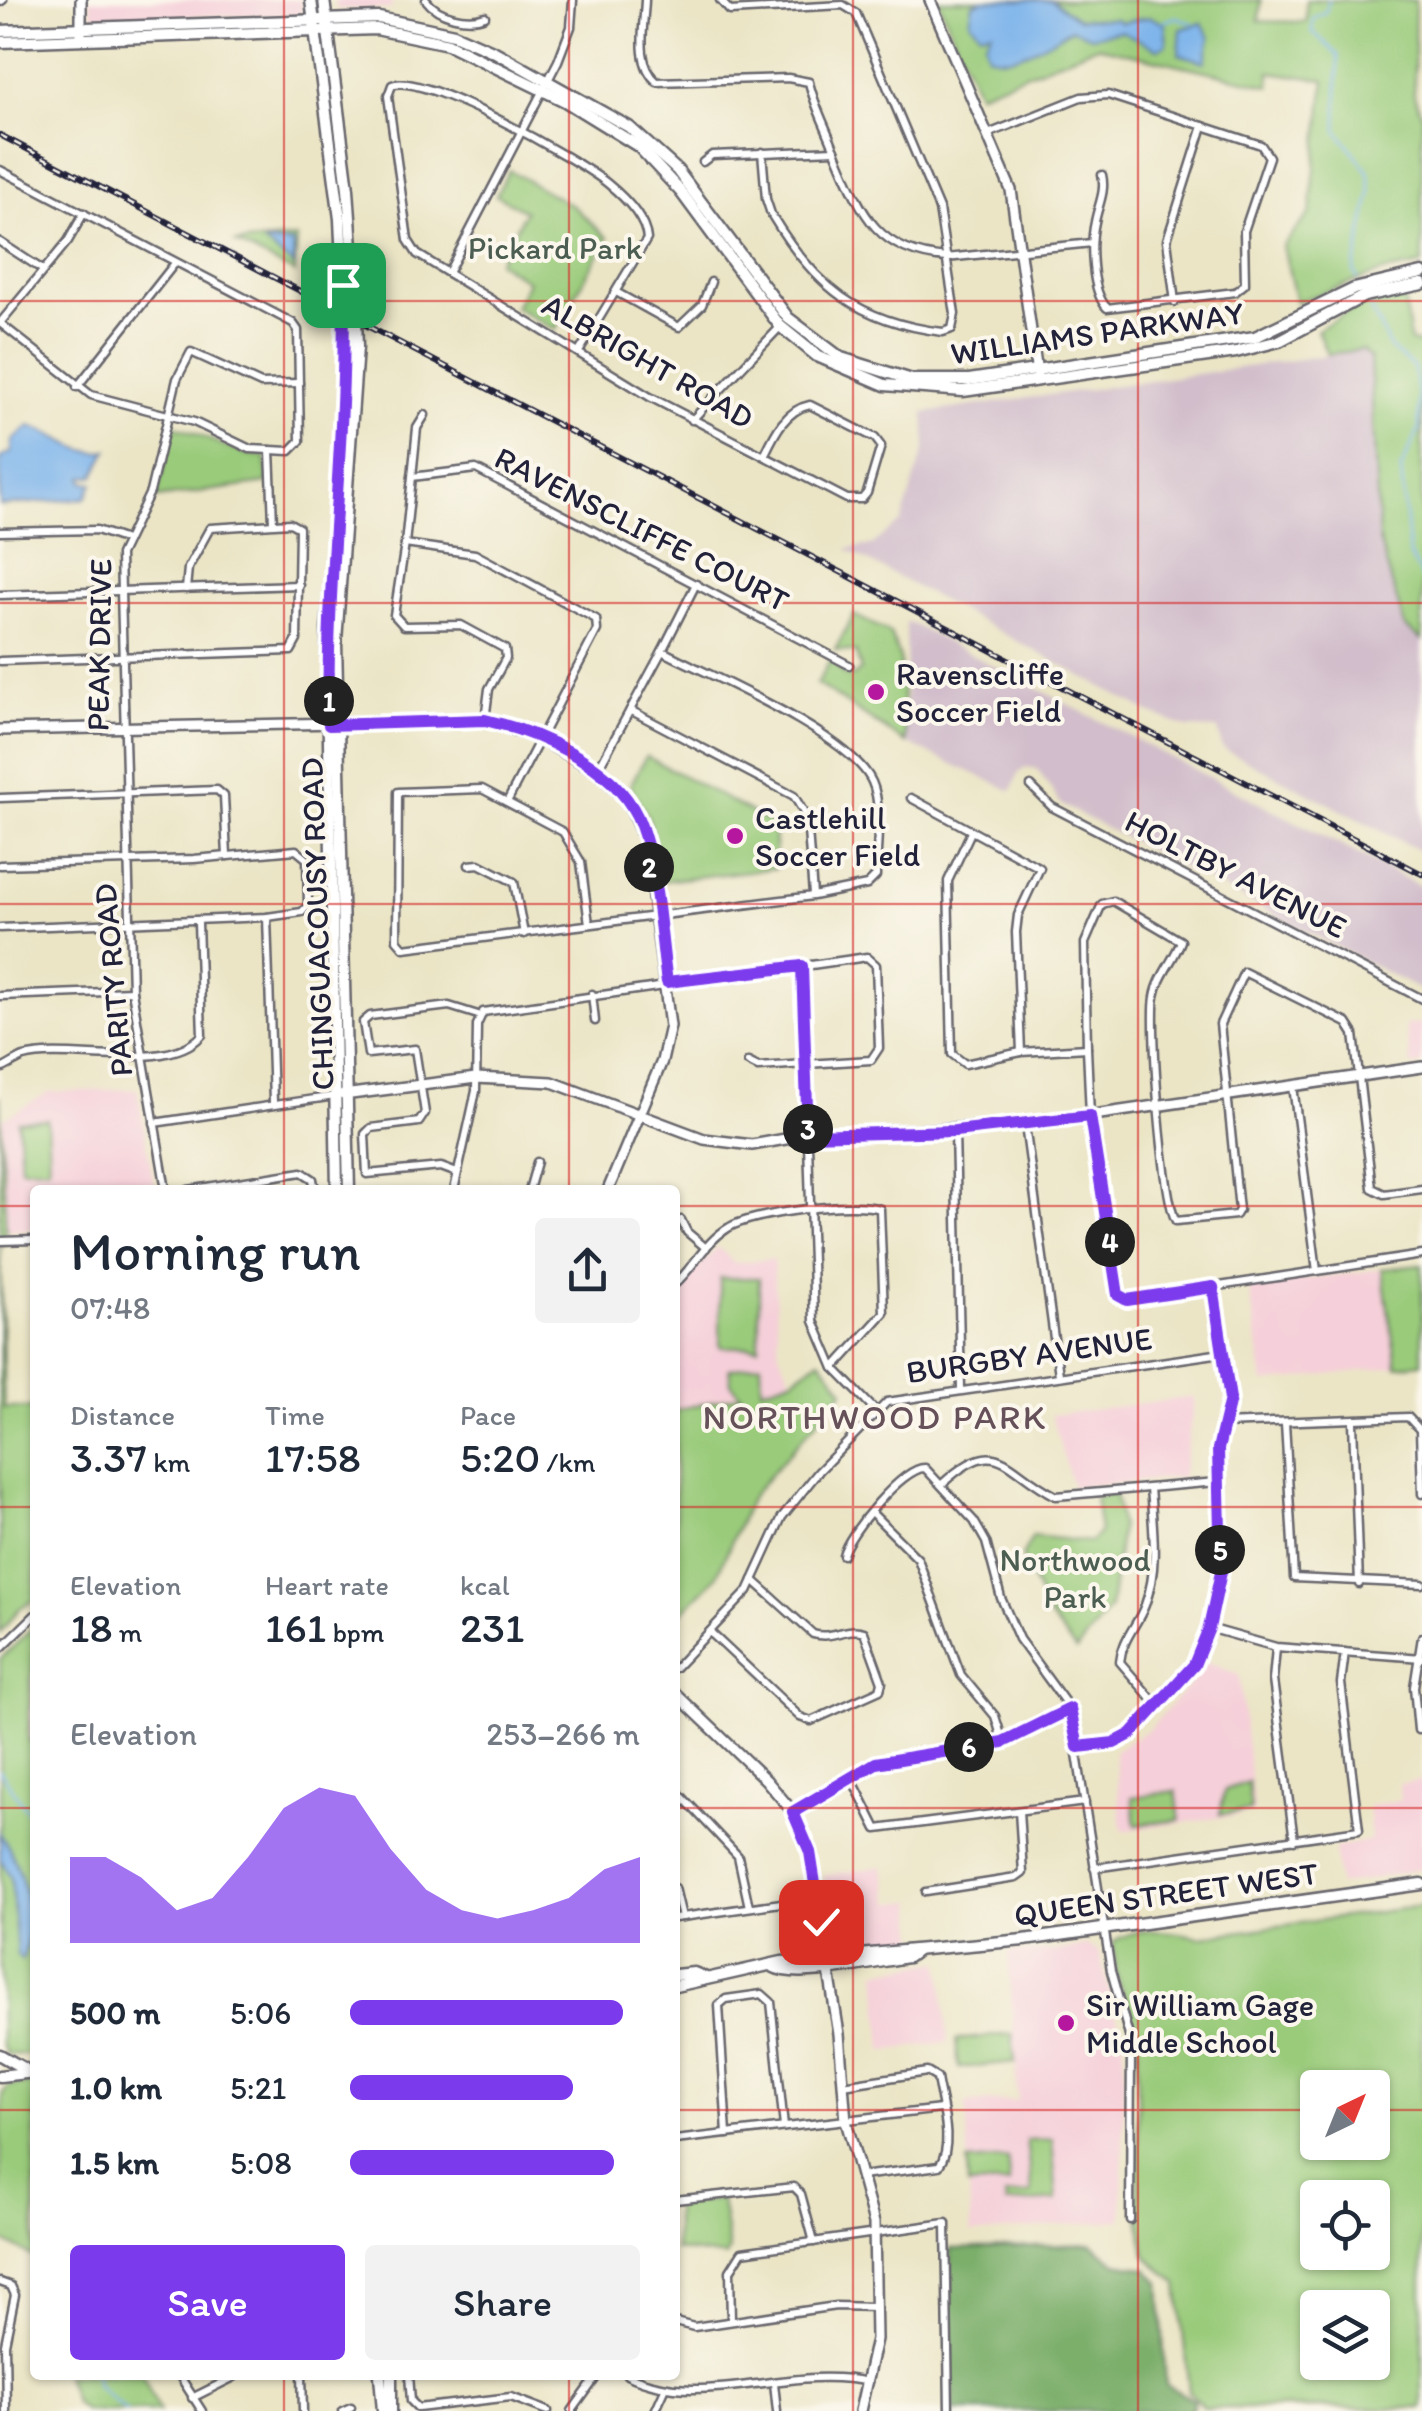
<!DOCTYPE html>
<meta charset="utf-8">
<style>
body{margin:0;font-family:Itim,sans-serif;background:#f2f2f3;color:#1f2937;height:100vh;display:flex;flex-direction:column;font-size:38px;white-space:nowrap}
*{box-sizing:border-box;margin:0}
p{font-size:32px;color:#747a83}
.icon{flex:none;width:55px;height:55px;fill:none;stroke:currentColor;stroke-width:2;stroke-linecap:round;stroke-linejoin:round}
.map{position:relative;flex:1;overflow:hidden}
.panel{position:absolute;left:30px;top:1185px;width:650px;height:1195px;display:flex;flex-direction:column;background:#fff;border-radius:10px;box-shadow:0 2px 8px #0004}
.panel>*{flex:none}
.needle{width:65px;rotate:43deg}
.buttons{position:absolute;left:1300px;top:2070px;display:grid;gap:20px}
.buttons a{display:grid;place-items:center;width:90px;height:90px;border-radius:10px;background:#fff;box-shadow:0 2px 8px #0004;font-size:50px}
.pin{position:absolute;display:grid;place-items:center;width:85px;height:85px;color:#fff;margin:-42px;border-radius:20px;box-shadow:0 5px 15px #0006}
.km{position:absolute;width:50px;height:50px;margin:-25px;border-radius:50%;background:#222;color:#fff;font-size:28px;line-height:50px;text-align:center}
.round{display:grid;place-items:center;flex:none;width:105px;height:105px;border-radius:10px;background:#f2f2f3}
.head{display:flex;align-items:center;justify-content:space-between;height:170px;padding:0 40px}
h1{font-size:55px;font-weight:600;line-height:75px}
.stats{display:grid;grid-template-columns:repeat(3,1fr);gap:15px;height:170px;padding:10px 40px}
.stats div{display:grid;align-content:center}
.stats b{font-size:42px;font-weight:600}
.stats small{font-size:28px;font-weight:400}
.stats p{font-size:28px}
.chart{height:280px;padding:20px 40px}
.chart p{display:flex;justify-content:space-between}
.chart svg{width:100%;height:180px;margin-top:10px;fill:#7c3aed;opacity:.7}
.primary-button{display:flex;gap:20px;margin-top:auto;padding:20px 40px}
.primary-button a{flex:1;height:115px;border-radius:10px;background:#7c3aed;color:#fff;font-size:40px;font-weight:600;line-height:115px;text-align:center}
.primary-button a+a{background:#f2f2f3;color:#1f2937}
ul{padding:0 40px;list-style:none;font-size:32px}
li{display:grid;grid-template-columns:160px 120px 1fr;align-items:center;height:75px}
li i{height:25px;border-radius:12px;background:#7c3aed}
.map>svg:first-child{display:block}
</style>
<div class="map">
<svg width="1422" height="2411" viewBox="0 0 1422 2411">
<rect width="100%" height="100%" fill="#fbf7ec"/>
<filter id="ink" filterUnits="userSpaceOnUse"><feTurbulence type="fractalNoise" baseFrequency=".01" numOctaves="2"/><feDisplacementMap in="SourceGraphic" scale="20" xChannelSelector="R" yChannelSelector="G"/><feConvolveMatrix kernelMatrix="1 2 1 2 8 2 1 2 1" color-interpolation-filters="sRGB"/></filter>
<filter id="wash" filterUnits="userSpaceOnUse"><feTurbulence type="fractalNoise" baseFrequency=".0048" numOctaves="4" result="noise"/><feDisplacementMap in="SourceGraphic" scale="40" xChannelSelector="R" yChannelSelector="G"/><feGaussianBlur stdDeviation="2.25" result="paint"/><feColorMatrix in="noise" values="0 0 0 0 0 0 0 0 0 0 0 0 0 0 0 0 0 1.4 0 .05"/><feComposite in="paint" operator="in"/></filter>
<g filter="url(#wash)">
<rect width="100%" height="100%" fill="#ebe5c6"/>
<g fill="#f5cfd9">
<path d="M89 0H301L302 15 93 17Z"/>
<path d="M335 0H391L392 9H336Z"/>
<path d="M1422 1023V1064L1411 1066 1405 1025Z"/>
<path d="M137 1089 155 1190H35V1229L6 1230 3 1119 49 1092Z"/>
<path d="M718 1247 734 1263 773 1259 779 1353 792 1379 675 1410V1289Z"/>
<path d="M1382 1269 1397 1366 1264 1383 1249 1287Z"/>
<path d="M1195 1397 1182 1477 1073 1488 1051 1415Z"/>
<path d="M1205 1661 1239 1675 1254 1813 1122 1831 1114 1751 1150 1728 1194 1680Z"/>
<path d="M35 1665V1745H34L29 1742 28 1686Z"/>
<path d="M1422 1780V1869L1339 1885 1334 1848 1371 1840 1368 1806 1400 1800 1399 1784Z"/>
<path d="M883 1866 891 1903 914 1901 917 1941 834 1946 823 1876Z"/>
<path d="M1087 1945 1099 1952 1124 2045 1122 2220 971 2234 966 2103 1018 2101 1008 1952 1055 1951Z"/>
<path d="M941 1961 948 2042 883 2051 877 1971Z"/>
</g>
<g fill="#d1bdcb">
<path d="M1363 350 1370 358 1379 540 1405 627 1422 640V852L1222 748 1218 729 1188 728 1152 714 846 549 872 545 901 522 926 445 924 413Z"/>
<path d="M906 621 1422 887V991L1062 805 1037 769 1026 767 1019 772 1012 791 906 743Z"/>
</g>
<g fill="#9acb7a" stroke="#5e765a" stroke-width="2.5" fill-rule="evenodd">
<path d="M938 0H1261L1259 21 1306 22V0H1415L1414 95 1422 116V265L1383 272 1296 302 1283 246 1310 213 1325 80 1270 72V86L1097 46 978 93Z"/>
<path d="M509 170 574 207 608 238 555 330 515 307 528 281 498 262 525 211 496 195Z"/>
<path d="M297 238 295 273 236 243Z"/>
<path d="M1404 296 1410 342 1422 344V640L1405 627 1379 540 1370 358 1362 350 1327 354 1317 330 1359 306Z"/>
<path d="M174 426C205 433 234 457 266 456L268 483 156 498Z"/>
<path d="M854 615 890 633 900 659 906 743 817 684 831 659 844 675 853 677 861 670 856 652 835 650Z"/>
<path d="M646 756 774 825 776 868 662 881 649 819 630 786Z"/>
<path d="M0 1096 6 1230 0 1250 4 1408H35V1600L20 1608 0 1633Z"/>
<path d="M47 1119 49 1167 21 1168 18 1121Z"/>
<path d="M1422 1265V1363L1397 1366 1382 1269Z"/>
<rect x="720" y="1278" width="39" height="69"/>
<path d="M820 1359 844 1390 751 1497 716 1577 675 1619V1410L741 1395 731 1383 729 1369 761 1363 762 1389 792 1379Z"/>
<path d="M1115 1494 1121 1527 1110 1608 1076 1651 1049 1616 1022 1556 1033 1536 1091 1542 1100 1531 1095 1497Z"/>
<path d="M35 1626C35 1665 28 1701 29 1741L35 1745V2055L7 2054 1 2044 0 1659Z"/>
<path d="M1248 1782 1250 1811 1220 1814 1225 1790Z"/>
<path d="M1176 1791 1180 1820 1136 1825 1132 1797Z"/>
<path d="M1422 1906V2408H1204L1189 2391 1178 2284 1146 2256 1138 2210V2044L1116 1973 1113 1942C1139 1924 1172 1932 1200 1937ZM1318 2088H1372V2142H1318ZM1318 2198H1372V2252H1318ZM1318 2308H1372V2362H1318Z"/>
<path d="M1012 2034 1015 2062 959 2068 956 2040Z"/>
<path d="M35 2083V2258L0 2239V2224L2 2094 9 2086Z"/>
<path d="M1052 2139 1057 2200 1006 2204 1005 2196 1032 2193 1026 2140Z"/>
<path d="M1008 2159 1009 2184 968 2186 967 2162Z"/>
<path d="M721 2199 729 2250 726 2257 675 2250V2206Z"/>
<path d="M65 2375H142L159 2411H84L74 2402Z"/>
</g>
<path fill="#7baf6a" stroke="#4e6852" stroke-width="2.5" d="M1092 2244 1116 2263 1148 2269 1160 2282 1166 2385 1194 2400 1190 2411H953L950 2249Z"/>
<g fill="#7cb3eb" stroke="#4f6a93" stroke-width="2.5">
<path d="M983 0H1051L1078 19H1117L1120 23 1150 17 1165 24 1167 44 1158 49 1121 31 1091 36 1072 29C1047 41 1016 66 988 55L985 43 992 31 981 33 970 21 973 4Z"/>
<path d="M1202 23 1210 38 1205 62 1179 54 1181 29Z"/>
<path d="M264 243H293L294 266Z"/>
<path d="M29 426C54 431 84 460 108 450L94 476 83 477 84 482 93 483 86 498 0 506V458L12 452V441Z"/>
<path d="M0 1833C22 1866 39 1920 22 1960L17 1955 11 1877 0 1859Z"/>
</g>
<g fill="none" stroke-linecap="round" stroke-linejoin="round">
<g stroke="#7cb3eb" stroke-width="2.5">
<path d="M1328 0 1326 12 1313 18 1312 31 1338 55 1337 130 1368 171 1371 193 1354 272 1358 279"/>
<path d="M1163 22 1176 17 1193 23"/>
<path d="M1369 304 1390 348 1414 368 1418 390 1419 429 1401 469 1409 554 1422 578"/>
<path d="M0 1771 35 1822"/>
<path d="M95 2375 97 2386 126 2411"/>
</g>
</g>
</g>
<g filter="url(#ink)">
<g fill="none" stroke-linecap="round" stroke-linejoin="round">
<defs>
<g id="minor">
<path d="M426 0C438 16 467 23 485 16"/>
<path d="M645 0C644 27 635 63 657 82L788 78 809 82C814 105 826 127 834 148 860 209 873 252 946 258L1092 243"/>
<path d="M720 0 730 11 843 5 856 13 939 209 955 314 952 329 943 332C858 322 815 287 771 214L766 199 762 152"/>
<path d="M0 2 3 0"/>
<path d="M988 134 1081 97 1108 95 1261 145 1269 157 1244 231 1245 284 1235 292 1107 308C1091 291 1090 244 1095 222 1098 205 1106 192 1102 175"/>
<path d="M703 162 712 155 835 150"/>
<path d="M0 170 293 323 298 330 300 441 290 451 250 449 194 422 91 395 0 323"/>
<path d="M0 242 43 270"/>
<path d="M448 273 558 61 571 27 573 0"/>
<path d="M616 292 679 327 702 305 711 282"/>
<path d="M1175 302 1167 240 1203 126"/>
<path d="M0 323 68 241 84 213"/>
<path d="M579 352 647 239C645 217 623 196 607 183 578 160 422 71 392 85L388 96 408 240 417 254 650 397 847 499H862L867 493 881 446 875 438 810 405C785 410 774 435 764 456"/>
<path d="M77 387 175 263"/>
<path d="M692 420 781 326"/>
<path d="M270 450 273 523"/>
<path d="M412 477 417 428 425 415"/>
<path d="M0 532 97 530 126 540"/>
<path d="M405 544 412 477 476 469 849 665"/>
<path d="M0 595 299 585"/>
<path d="M662 651 696 584"/>
<path d="M0 661 291 651 297 640 299 528 290 523 210 528 188 568 186 589"/>
<path d="M630 710 794 796 807 818 813 895"/>
<path d="M485 720 489 689 506 658 505 649 461 625 404 626 394 615 405 544 475 554 596 619 597 630 508 800"/>
<path d="M1031 786 1052 807 1422 999"/>
<path d="M0 798 217 790 224 796 227 856"/>
<path d="M911 798 1040 868 1018 915 1016 932 1021 1052"/>
<path d="M971 832 948 881 952 1054 965 1064 1021 1052 1087 1048"/>
<path d="M0 865 194 859 296 850 307 859 308 905 302 912 267 917 0 928"/>
<path d="M469 865 479 864 514 882 524 934"/>
<path d="M267 917 273 1102"/>
<path d="M589 924 581 862 563 832 482 789 398 792 397 940 404 948 813 896 867 885 876 876C876 849 883 806 872 782 851 735 711 676 662 651L597 771"/>
<path d="M802 966 814 1321 834 1368 876 1411"/>
<path d="M592 994 595 1021"/>
<path d="M0 996 132 991"/>
<path d="M3 1068C10 1065 18 1059 24 1057 70 1045 168 1074 202 1035L198 923"/>
<path d="M1293 1086 1317 1271"/>
<path d="M154 1123 335 1096"/>
<path d="M1025 1125 1059 1375"/>
<path d="M955 1131 961 1389"/>
<path d="M457 1173 441 1167 367 1174 365 1134 371 1128 419 1122 425 1113 415 1049 368 1054 363 1022 370 1016 449 1006 478 1015"/>
<path d="M1422 1189 1384 1194 1372 1188 1354 1034 1347 1023 1244 972 1220 1024 1239 1210 1236 1215 1176 1221C1163 1200 1150 1025 1155 997 1158 977 1174 960 1181 941L1113 901 1102 904 1085 943 1087 1048 1090 1116 1118 1295 1127 1300 1422 1255"/>
<path d="M166 1190 132 991 120 555 150 492 177 379 191 352 261 384 299 383"/>
<path d="M188 1190 302 1172 313 1179 315 1190"/>
<path d="M454 1190 476 1091 477 1025 483 1012 867 957 876 965 879 1048 871 1060 758 1067 748 1062"/>
<path d="M529 1190 537 1162"/>
<path d="M681 1220 687 1232 706 1248"/>
<path d="M0 1241 35 1240"/>
<path d="M675 1284C694 1267 705 1242 728 1228 751 1213 854 1200 880 1209L884 1313 834 1368"/>
<path d="M1353 1422 1359 1584"/>
<path d="M1285 1423 1294 1578 1422 1584"/>
<path d="M1222 1424 1408 1417 1420 1430 1422 1494"/>
<path d="M942 1484C999 1431 1003 1469 1056 1496L1217 1482"/>
<path d="M1150 1488C1153 1529 1159 1567 1145 1605 1137 1626 1122 1639 1120 1662L1157 1705"/>
<path d="M871 1512 918 1559 961 1675 995 1716 1003 1742"/>
<path d="M843 1555C848 1534 903 1467 925 1468L974 1521 986 1542 1001 1598 1019 1639 1070 1709 1111 1971 1131 2043 1130 2220"/>
<path d="M1209 1628 1276 1647 1422 1658"/>
<path d="M710 1632 800 1717 811 1721 880 1690 882 1682 864 1632C847 1626 831 1640 813 1634L753 1580"/>
<path d="M1276 1648 1273 1680 1294 1840"/>
<path d="M0 1649 35 1615"/>
<path d="M675 1668 748 1591 782 1517 819 1471 887 1402 1222 1353"/>
<path d="M1418 1730 1414 1687 1422 1637"/>
<path d="M1078 1747C1130 1742 1124 1737 1160 1702 1236 1628 1217 1563 1217 1467 1218 1443 1226 1423 1229 1400 1232 1375 1217 1315 1213 1287"/>
<path d="M851 1777 877 1829 1085 1802"/>
<path d="M675 1789 738 1856 749 1907"/>
<path d="M793 1812 876 1763 1003 1742 1070 1709"/>
<path d="M1094 1868 1359 1830 1341 1683 1345 1652"/>
<path d="M675 1888 682 1917"/>
<path d="M926 1892 1016 1878 1023 1873 1019 1811"/>
<path d="M675 1918 817 1898"/>
<path d="M843 2085 927 2072 937 2078C941 2104 955 2144 939 2166L861 2176"/>
<path d="M727 2134 719 2005 726 1999 762 1994 771 2002 784 2127"/>
<path d="M675 2140 941 2109"/>
<path d="M675 2200 794 2187 801 2194 814 2242"/>
<path d="M0 2282 11 2286 15 2295 5 2344 6 2411"/>
<path d="M731 2321 730 2271 742 2252 946 2223 949 2411"/>
<path d="M675 2322 694 2327 836 2306 876 2307"/>
<path d="M179 2375 202 2411"/>
<path d="M302 2375 303 2411"/>
<path d="M409 2375 411 2401 418 2408 511 2397 548 2411"/>
<path d="M627 2375C703 2411 788 2364 868 2382"/>
<path d="M774 2383 777 2411"/>
<path d="M192 2398 234 2377"/>
<path d="M342 2411 351 2407"/>
<path d="M572 2411 598 2375"/>
<path d="M655 2411 665 2389"/>
</g>
<g id="tertiary">
<path d="M81 0V39"/>
<path d="M930 0 1011 190 1037 373"/>
<path d="M0 730 485 720 540 739 597 771 627 800 646 844 670 1026 662 1061 608 1190"/>
<path d="M343 1095 476 1078 552 1082 704 1139 752 1145 808 1135 1025 1125 1422 1067"/>
<path d="M675 1693 766 1780 793 1812 810 1852 839 2034 846 2121 874 2223 876 2339 860 2411"/>
</g>
<g id="secondary">
<path d="M311 0 340 219 343 285"/>
<path d="M324 0 348 189 355 291"/>
<path d="M0 31 379 18 454 34 495 52 629 127 677 170 788 318 841 358 912 380H969L1255 337 1354 289 1422 273"/>
<path d="M0 42 376 29 448 44 565 101 638 146 681 192 780 326 817 356 885 385 963 391 1236 352 1279 341 1364 296 1422 284"/>
<path d="M337 1190 327 629 345 416V341"/>
<path d="M349 1190 336 642 357 347"/>
<path d="M774 1967C797 1980 878 1961 908 1957L916 1951"/>
<path d="M675 1975 694 1973 706 1978"/>
<path d="M675 1986 782 1962 1024 1940 1422 1884"/>
<path d="M0 2055 30 2072"/>
<path d="M0 2076 34 2072"/>
<path d="M380 2375 383 2411"/>
<path d="M391 2411V2375"/>
</g>
</defs>
<use href="#minor" stroke="#68666c" stroke-width="11"/>
<use href="#tertiary" stroke="#68666c" stroke-width="14"/>
<use href="#secondary" stroke="#68666c" stroke-width="15"/>
<use href="#minor" stroke="#fff" stroke-width="6"/>
<use href="#tertiary" stroke="#fff" stroke-width="9"/>
<use href="#secondary" stroke="#fff" stroke-width="10"/>
<defs>
<path id="rail" d="M0 135 1422 874"/>
</defs>
<use href="#rail" stroke="#22223b" stroke-width="6"/>
<use href="#rail" stroke="#fbf7ec" stroke-width="2.5" stroke-dasharray="8" stroke-linecap="butt"/>
<defs>
<g id="secondary-bridge">
<path d="M343 285 345 341"/>
<path d="M355 291 357 347"/>
</g>
</defs>
<use href="#secondary-bridge" stroke="#68666c" stroke-width="15" stroke-linecap="butt"/>
<use href="#secondary-bridge" stroke="#fff" stroke-width="10"/>
</g>
</g>
<g fill="none" stroke-linecap="round" stroke-linejoin="round" filter="url(#ink)">
<defs>
<path id="route" d="M343 285C348 432 325 578 329 725L485 720C538 732 612 764 637 816 657 860 660 934 667 982L802 966 808 1135 955 1131 1090 1116 1118 1295 1127 1300 1213 1287 1230 1399 1218 1449 1221 1572 1209 1628 1194 1665 1131 1734 1114 1743 1078 1747 1070 1709 1003 1742 876 1763 793 1812 810 1852 821 1922"/>
</defs>
<use href="#route" stroke="#fff" stroke-width="20"/>
<use href="#route" stroke="#7c3aed" stroke-width="12"/>
</g>
<path fill="none" stroke="#d62828" stroke-width="2.5" stroke-opacity="0.55" d="M284 0V1190M569 0V1190M853 0V2411M1138 0V2411M0 301H1422M0 603H1422M0 904H1422M0 1206H35M675 1206H1422M0 1507H35M675 1507H1422M0 1808H35M675 1808H1422M0 2110H35M675 2110H1318M1372 2110H1422M284 2375V2411M569 2375V2411"/>
<g fill="#b5179e" stroke="#fbf7ec" stroke-width="4">
<circle cx="876" cy="692" r="10"/>
<circle cx="735" cy="836" r="10"/>
<circle cx="1066" cy="2023" r="10"/>
</g>
<g text-anchor="middle" dominant-baseline="central" stroke-width="8" stroke-linejoin="round" paint-order="stroke">
<g font-size="32" fill="#4c5d51" stroke="#fbf7ec">
<text x="555" y="248">Pickard Park</text>
<text x="1075" y="1560">Northwood<tspan x="1075" dy="37">Park</tspan></text>
</g>
<g font-size="32" fill="#22223b" stroke="#fbf7ec">
<text transform="translate(1097 333) rotate(-8)">WILLIAMS PARKWAY</text>
<text transform="translate(648 361) rotate(30)">ALBRIGHT ROAD</text>
<text transform="translate(642 529) rotate(27)">RAVENSCLIFFE COURT</text>
<text transform="translate(99 645) rotate(-89)">PEAK DRIVE</text>
<text transform="translate(1236 874) rotate(27)">HOLTBY AVENUE</text>
<text transform="translate(317 924) rotate(-92)">CHINGUACOUSY ROAD</text>
<text transform="translate(113 980) rotate(-95)">PARITY ROAD</text>
<text transform="translate(1029 1355) rotate(-8)">BURGBY AVENUE</text>
<text transform="translate(1166 1894) rotate(-8)">QUEEN STREET WEST</text>
</g>
<g font-size="32" fill="#22223b" stroke="#fbf7ec" text-anchor="start">
<text x="896" y="674">Ravenscliffe<tspan x="896" dy="37">Soccer Field</tspan></text>
<text x="755" y="818">Castlehill<tspan x="755" dy="37">Soccer Field</tspan></text>
<text x="1086" y="2005">Sir William Gage<tspan x="1086" dy="37">Middle School</tspan></text>
</g>
<g font-size="35" letter-spacing="2.5" fill="#665059" stroke="#fbf7ec">
<text x="875" y="1417">NORTHWOOD PARK</text>
</g>
</g>
</svg>
<div class="buttons">
<a><svg class="needle" viewBox="-14 -14 28 28"><path d="M0-13l5 13h-10z" fill="#e53935"/><path d="M0 13l5-13h-10z" fill="#747a83"/></svg></a>
<a><svg class="icon" aria-label="locate" viewBox="0 0 24 24"><circle cx="12" cy="12" r="6"/><path d="M12 2v4M12 18v4M2 12h4M18 12h4"/></svg></a>
<a><svg class="icon" aria-label="layers" viewBox="0 0 24 24"><path d="M12 4l9 5-9 5-9-5zM3 14l9 5 9-5"/></svg></a>
</div>
<div class="pin" style="left:343px;top:285px;background:#1e9e55"><svg class="icon" aria-label="arrive" viewBox="0 0 24 24"><path d="M6 21V4h12l-3 4 3 4H6"/></svg></div>
<div class="pin" style="left:821px;top:1922px;background:#d93025"><svg class="icon" aria-label="check" viewBox="0 0 24 24"><path d="M5 12l5 5 9-10"/></svg></div>
<b class="km" style="left:329px;top:701px">1</b>
<b class="km" style="left:649px;top:867px">2</b>
<b class="km" style="left:808px;top:1129px">3</b>
<b class="km" style="left:1110px;top:1242px">4</b>
<b class="km" style="left:1220px;top:1550px">5</b>
<b class="km" style="left:969px;top:1747px">6</b>
<section class="panel">
<div class="head"><div><h1>Morning run</h1><p>07:48</p></div><a class="round"><svg class="icon" aria-label="share" viewBox="0 0 24 24"><path d="M12 15V3M7 8l5-5 5 5M5 13v7h14v-7"/></svg></a></div>
<div class="stats">
<div><p>Distance</p><b>3.37<small> km</small></b></div>
<div><p>Time</p><b>17:58</b></div>
<div><p>Pace</p><b>5:20<small> /km</small></b></div>
</div>
<div class="stats">
<div><p>Elevation</p><b>18<small> m</small></b></div>
<div><p>Heart rate</p><b>161<small> bpm</small></b></div>
<div><p>kcal</p><b>231</b></div>
</div>
<div class="chart"><p><span>Elevation</span>253–266 m</p>
<svg viewBox="0 0 160 44" preserveAspectRatio="none"><path d="M0 44V23L10 23L20 28L30 36L40 33L50 23L60 11L70 6L80 8L90 21L100 31L110 36L120 38L130 36L140 33L150 26L160 23V44z"/></svg>
</div>
<ul>
<li><b>500 m</b>5:06<i style="width:94%"></i></li>
<li><b>1.0 km</b>5:21<i style="width:77%"></i></li>
<li><b>1.5 km</b>5:08<i style="width:91%"></i></li>
</ul>
<div class="primary-button"><a>Save</a><a>Share</a></div>
</section>
</div>
